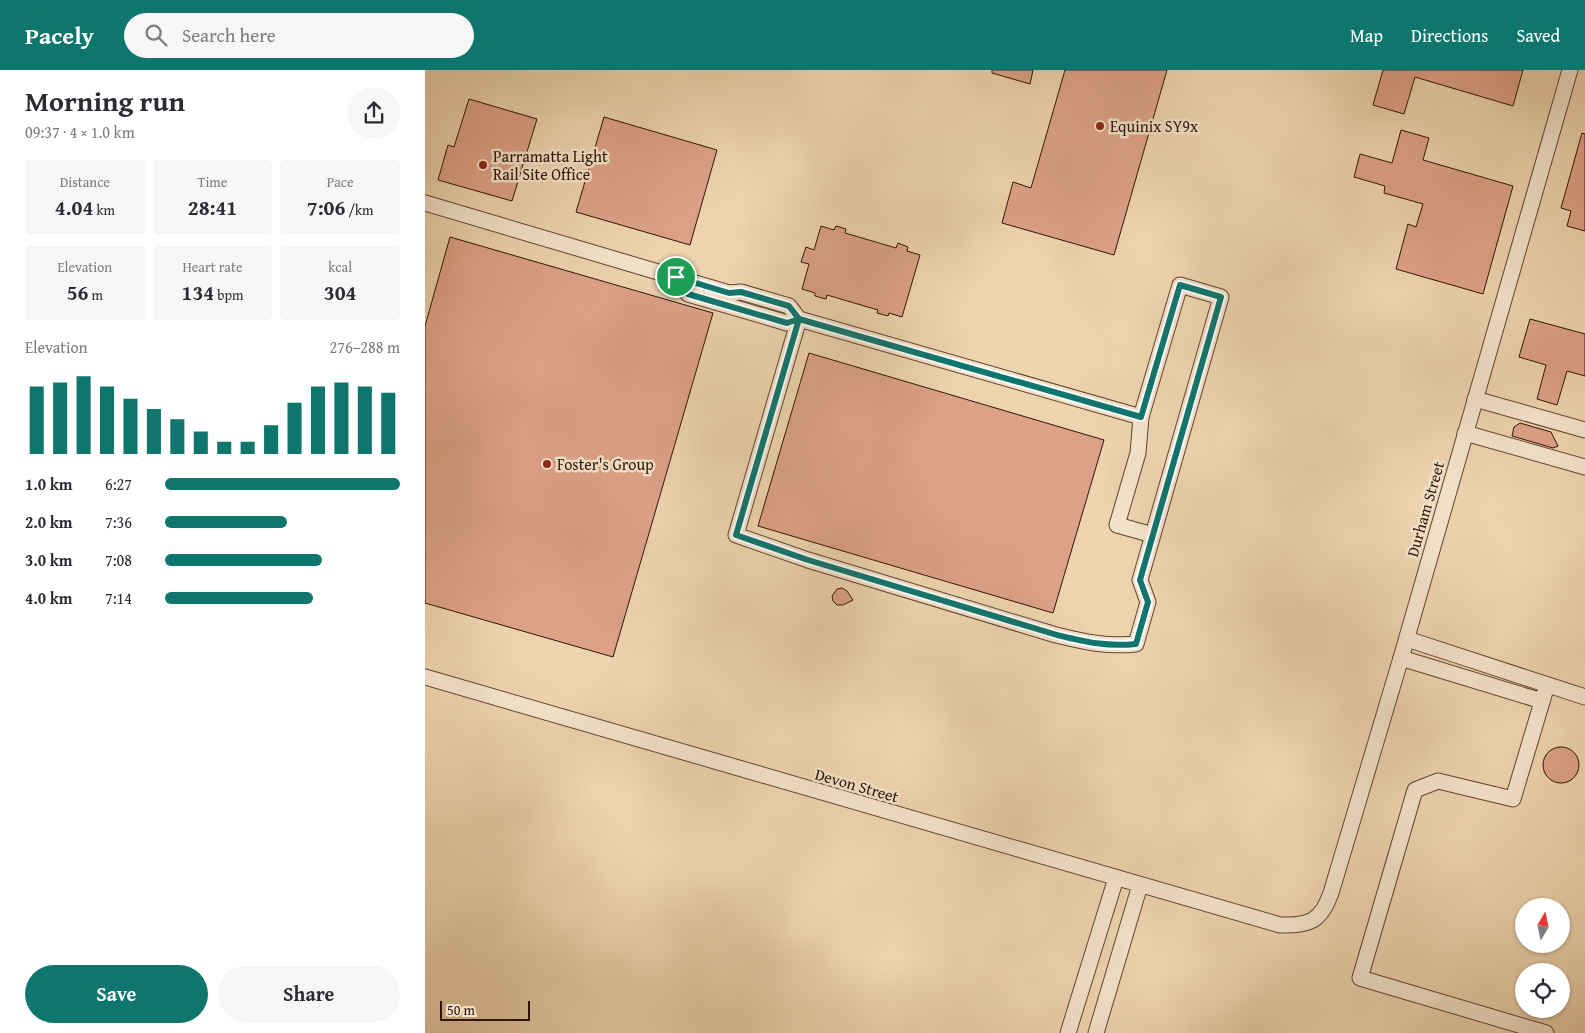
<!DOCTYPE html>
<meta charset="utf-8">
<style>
body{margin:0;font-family:"Gentium Book Plus",serif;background:#f7f7f7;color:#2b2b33;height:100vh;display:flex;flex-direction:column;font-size:19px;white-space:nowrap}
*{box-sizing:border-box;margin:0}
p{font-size:16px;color:#7c7c81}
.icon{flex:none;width:28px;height:28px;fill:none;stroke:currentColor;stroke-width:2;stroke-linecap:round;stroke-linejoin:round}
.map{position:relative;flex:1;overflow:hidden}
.side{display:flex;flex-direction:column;background:#fff;width:425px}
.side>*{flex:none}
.needle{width:32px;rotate:9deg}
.controls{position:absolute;left:1090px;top:828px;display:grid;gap:10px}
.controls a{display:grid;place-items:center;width:55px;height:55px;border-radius:50%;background:#fff;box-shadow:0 1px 4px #0004;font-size:25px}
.scale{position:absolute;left:15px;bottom:12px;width:90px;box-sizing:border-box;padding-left:5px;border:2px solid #321407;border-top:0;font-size:14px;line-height:18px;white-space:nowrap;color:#321407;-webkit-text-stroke:4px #f3e2ca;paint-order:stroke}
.pin{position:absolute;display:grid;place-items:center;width:42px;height:42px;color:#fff;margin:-21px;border:2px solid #fff;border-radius:50%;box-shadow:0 1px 5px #0007}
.round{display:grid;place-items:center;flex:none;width:52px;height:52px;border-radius:26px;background:#f7f7f7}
.head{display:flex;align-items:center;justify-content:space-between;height:85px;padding:0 25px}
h1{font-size:28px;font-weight:800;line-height:38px}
.figures{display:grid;grid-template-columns:repeat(3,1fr);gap:8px;height:85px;padding:5px 25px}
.figures div{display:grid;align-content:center;border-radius:5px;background:#f7f7f7;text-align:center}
.figures b{font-size:21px;font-weight:800}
.figures small{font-size:14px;font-weight:400}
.figures p{font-size:14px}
.chart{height:140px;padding:10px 25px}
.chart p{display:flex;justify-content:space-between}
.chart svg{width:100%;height:90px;margin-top:5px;stroke:#0f766e;stroke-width:6}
.primary-button{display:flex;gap:10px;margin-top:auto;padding:10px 25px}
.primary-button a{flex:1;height:58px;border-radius:30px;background:#0f766e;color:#fff;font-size:20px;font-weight:800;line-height:58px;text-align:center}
.primary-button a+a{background:#f7f7f7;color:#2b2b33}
ul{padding:0 25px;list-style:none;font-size:16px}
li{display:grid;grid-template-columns:80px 60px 1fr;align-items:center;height:38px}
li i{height:12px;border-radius:6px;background:#0f766e}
header{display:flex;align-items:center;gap:30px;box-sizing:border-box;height:70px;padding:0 25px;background:#0f766e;color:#fff}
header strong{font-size:24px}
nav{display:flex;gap:28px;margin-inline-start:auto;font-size:18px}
.search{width:350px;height:45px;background:#f7f7f7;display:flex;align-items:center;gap:12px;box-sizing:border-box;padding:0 18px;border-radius:28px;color:#7c7c81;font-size:19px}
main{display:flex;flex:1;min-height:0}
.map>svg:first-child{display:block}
</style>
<header>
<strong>Pacely</strong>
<div class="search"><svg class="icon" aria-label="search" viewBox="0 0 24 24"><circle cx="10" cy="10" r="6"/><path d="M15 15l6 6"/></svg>Search here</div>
<nav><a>Map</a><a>Directions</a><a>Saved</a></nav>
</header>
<main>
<section class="side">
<div class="head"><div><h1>Morning run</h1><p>09:37 · 4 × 1.0 km</p></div><a class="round"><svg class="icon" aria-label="share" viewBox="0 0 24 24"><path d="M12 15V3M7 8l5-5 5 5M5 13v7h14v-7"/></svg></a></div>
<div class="figures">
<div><p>Distance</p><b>4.04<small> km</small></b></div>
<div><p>Time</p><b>28:41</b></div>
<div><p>Pace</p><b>7:06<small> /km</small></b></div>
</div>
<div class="figures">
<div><p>Elevation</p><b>56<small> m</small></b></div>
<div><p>Heart rate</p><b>134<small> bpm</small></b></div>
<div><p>kcal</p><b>304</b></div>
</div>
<div class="chart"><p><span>Elevation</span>276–288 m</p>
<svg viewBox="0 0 160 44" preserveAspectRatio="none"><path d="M5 44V11M15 44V9M25 44V6M35 44V11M45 44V17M55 44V22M65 44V27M75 44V33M85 44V38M95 44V38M105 44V30M115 44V19M125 44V11M135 44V9M145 44V11M155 44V14"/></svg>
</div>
<ul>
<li><b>1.0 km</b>6:27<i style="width:100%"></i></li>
<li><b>2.0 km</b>7:36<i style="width:52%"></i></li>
<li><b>3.0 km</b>7:08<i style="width:67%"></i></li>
<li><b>4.0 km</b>7:14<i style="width:63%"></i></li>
</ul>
<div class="primary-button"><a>Save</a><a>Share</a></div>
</section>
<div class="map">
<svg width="1160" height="963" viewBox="0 0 1160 963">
<rect width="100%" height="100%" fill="#edd3ae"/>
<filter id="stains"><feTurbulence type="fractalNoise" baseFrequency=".004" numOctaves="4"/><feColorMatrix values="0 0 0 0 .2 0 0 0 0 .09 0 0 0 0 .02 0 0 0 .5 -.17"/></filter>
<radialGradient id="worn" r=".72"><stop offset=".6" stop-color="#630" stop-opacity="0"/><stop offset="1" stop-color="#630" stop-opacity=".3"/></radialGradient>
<g fill="#dca187" stroke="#321407">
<path d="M567 0H608L605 14 567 3Z"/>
<path d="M640 0H742L689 185 577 153 588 112 606 118Z"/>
<path d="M958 0H1098L1088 36 990 7 979 44 948 35Z"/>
<path d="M44 29 112 49 87 131 13 110 23 75 29 77Z"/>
<path d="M179 47 292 80 265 175 151 142Z"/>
<path d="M976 60 1004 68 998 90 1088 116 1058 224 971 199 983 154 991 157 998 134 959 123 960 116 929 107 935 84 967 93Z"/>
<path d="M1157 63 1160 64V161L1142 156 1146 141 1136 138Z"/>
<path d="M396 156 409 160 411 156 421 159 420 163 471 178 473 173 483 177 482 181 495 185 477 247 464 243 463 246 452 243 453 240 402 225 401 229 390 226V223L377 219 384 194 376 192 381 177 389 180Z"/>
<path d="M25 167 288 243 188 587 0 533V256Z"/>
<path d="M1105 249 1160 264V306L1142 301 1132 335 1112 329 1121 295 1094 287Z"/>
<path d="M384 283 679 370 628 543 333 456Z"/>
<path d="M1095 353 1126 362 1133 376 1128 378 1087 366 1089 357Z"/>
<path d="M417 518 422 521 428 530 418 535H412L408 531 407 526 412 519Z"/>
<circle cx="1136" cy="695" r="18"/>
</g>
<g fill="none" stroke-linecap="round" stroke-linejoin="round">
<defs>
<g id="minor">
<path d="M0 133 304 223 316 222 364 236 374 249"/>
<path d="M251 207 263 224 362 253 374 249 716 347"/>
<path d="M374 249 311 465 383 490 631 565C660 572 682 577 711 574L723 532 715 510 796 227 755 215 716 347 713 383 692 455 728 465"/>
<path d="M1050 329 1160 360"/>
<path d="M1040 363 1160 397"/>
<path d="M982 569 1160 627"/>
<path d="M976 588 1117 631"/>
<path d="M0 607 855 855C885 856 896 851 906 823L976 588 1145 0"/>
<path d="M643 963 691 808"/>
<path d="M671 963 715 815"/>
<path d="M1121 963 935 908 990 720 1013 711 1088 729 1122 615"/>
</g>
</defs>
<use href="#minor" stroke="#614431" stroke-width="17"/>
<use href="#minor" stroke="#f3e2ca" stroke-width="15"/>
</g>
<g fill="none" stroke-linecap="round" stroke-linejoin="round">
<defs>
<path id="route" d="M251 207 304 223 316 222 364 236 374 249 311 465 383 490 632 565C661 572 681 577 711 574L723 532 715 510 796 227 755 215 716 347 374 249 362 253 263 224 251 207"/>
</defs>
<use href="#route" stroke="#fff" stroke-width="10"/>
<use href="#route" stroke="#0f766e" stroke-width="6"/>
</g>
<g fill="#8f2418" stroke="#f3e2ca" stroke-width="2">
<circle cx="675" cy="56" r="5"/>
<circle cx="58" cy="95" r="5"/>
<circle cx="122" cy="394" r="5"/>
</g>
<g text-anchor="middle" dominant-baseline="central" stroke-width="5" stroke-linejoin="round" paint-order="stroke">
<g font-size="16" fill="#321407" stroke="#f3e2ca" text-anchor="start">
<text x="685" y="56">Equinix SY9x</text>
<text x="68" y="86">Parramatta Light<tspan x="68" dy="18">Rail Site Office</tspan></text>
<text x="132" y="394">Foster's Group</text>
</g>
<g font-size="16" fill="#321407" stroke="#f3e2ca">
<text transform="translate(1000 439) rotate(-74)">Durham Street</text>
<text transform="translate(432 715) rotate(16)">Devon Street</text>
</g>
</g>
<rect width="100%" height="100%" filter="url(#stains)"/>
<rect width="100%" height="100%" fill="url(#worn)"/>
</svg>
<div class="controls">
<a><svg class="needle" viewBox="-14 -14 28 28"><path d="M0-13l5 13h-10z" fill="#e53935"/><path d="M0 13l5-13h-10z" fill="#7c7c81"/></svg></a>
<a><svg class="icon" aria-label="locate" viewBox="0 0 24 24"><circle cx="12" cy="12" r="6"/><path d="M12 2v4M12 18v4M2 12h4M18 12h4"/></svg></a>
</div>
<div class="scale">50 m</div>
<div class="pin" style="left:251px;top:207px;background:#1e9e55"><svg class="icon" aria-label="arrive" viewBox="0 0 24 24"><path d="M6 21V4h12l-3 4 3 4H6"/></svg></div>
</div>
</main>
